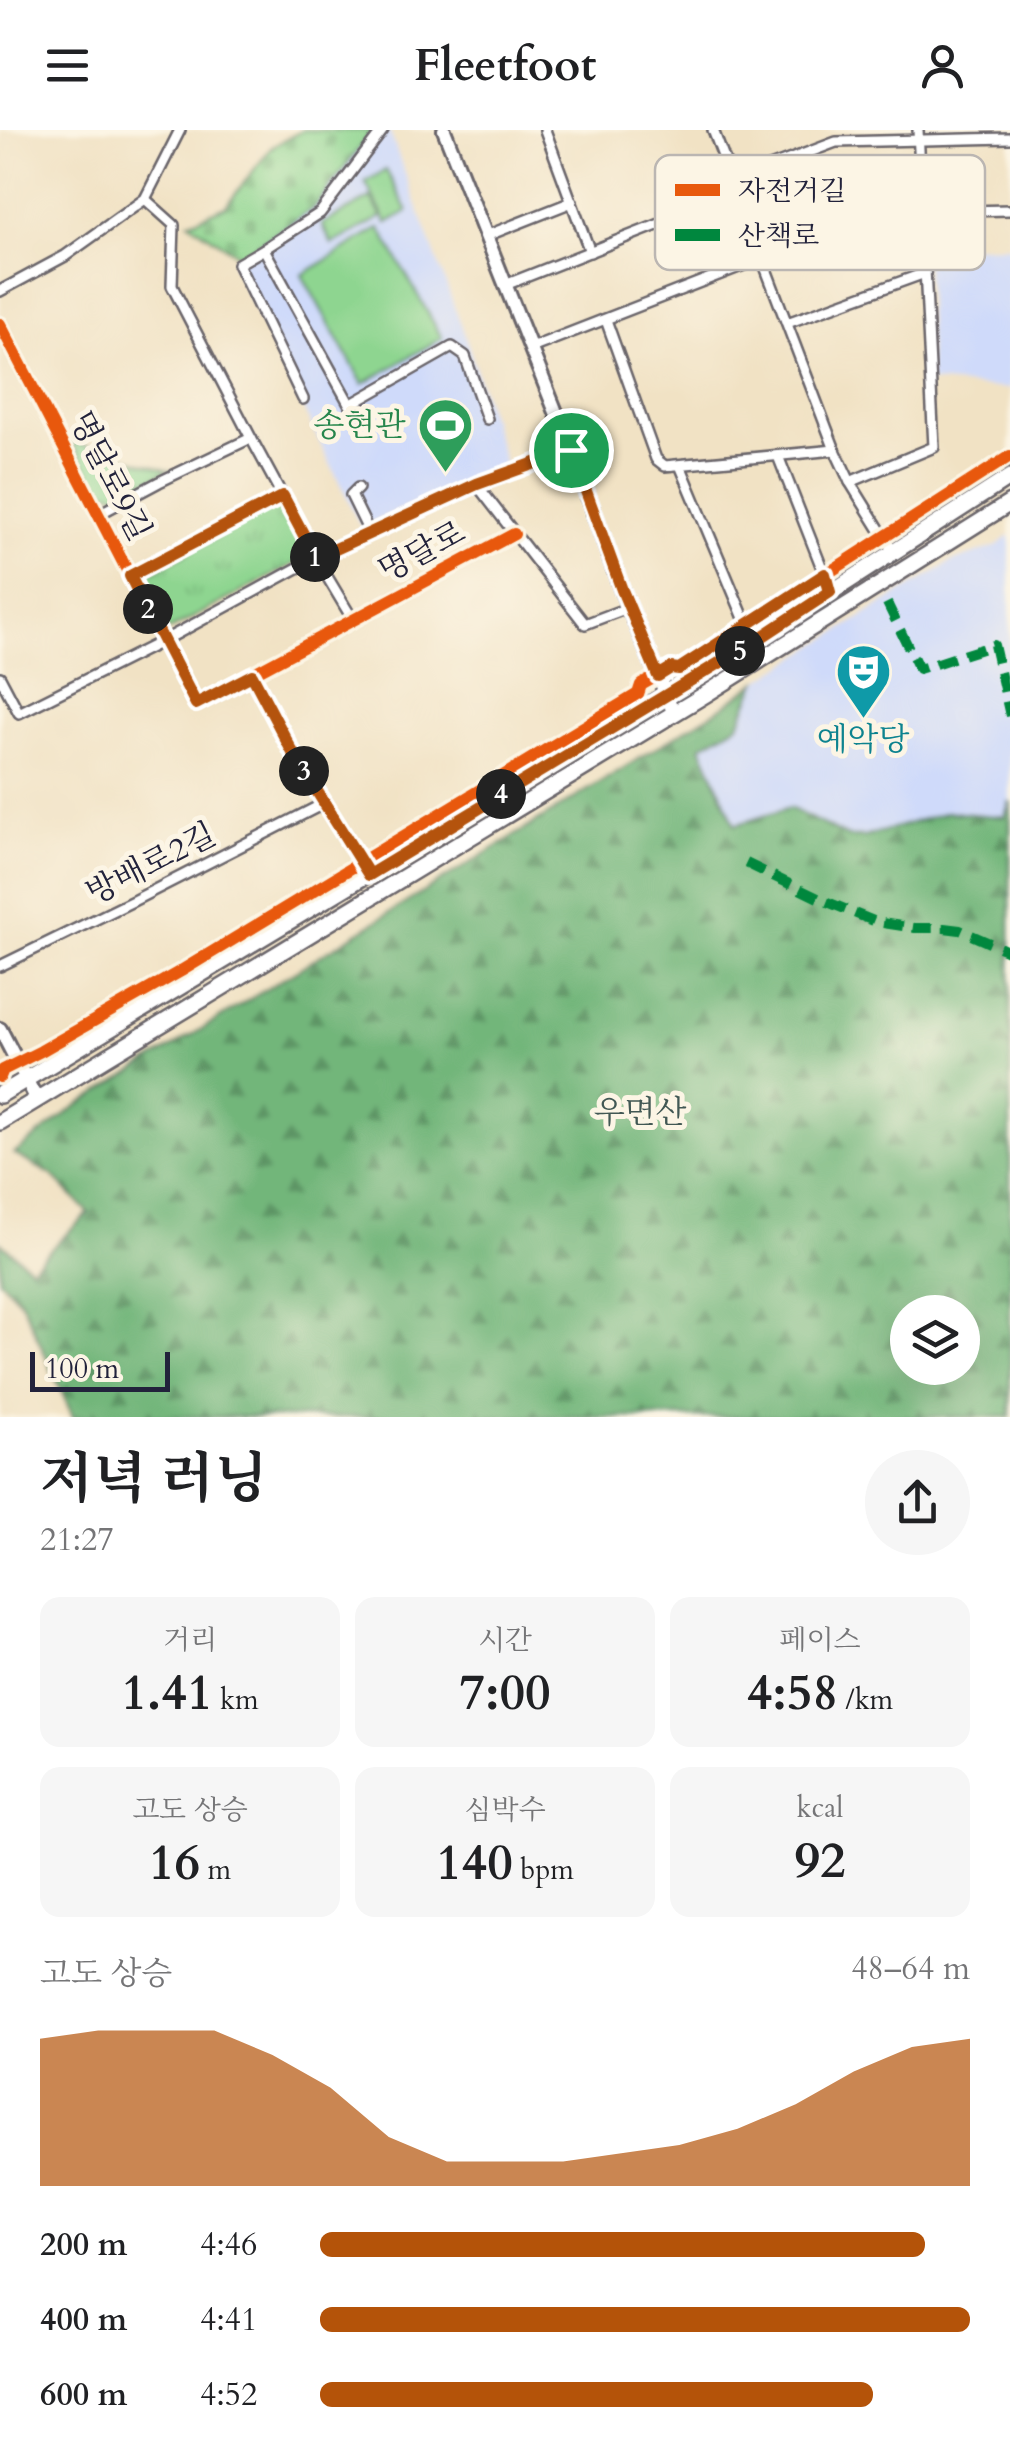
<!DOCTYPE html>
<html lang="ko">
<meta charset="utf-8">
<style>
body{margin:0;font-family:Cardo,"Noto Serif KR",serif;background:#f6f6f6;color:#202124;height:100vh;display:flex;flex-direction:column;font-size:38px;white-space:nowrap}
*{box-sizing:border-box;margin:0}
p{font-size:32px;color:#757577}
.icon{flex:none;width:55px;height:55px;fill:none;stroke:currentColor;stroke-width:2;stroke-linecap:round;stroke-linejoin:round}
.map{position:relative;height:1287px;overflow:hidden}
.details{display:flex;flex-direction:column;background:#fff;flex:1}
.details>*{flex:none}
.tools{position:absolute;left:890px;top:1165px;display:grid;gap:20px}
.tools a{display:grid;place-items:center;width:90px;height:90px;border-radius:50%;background:#fff;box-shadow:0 10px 40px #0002;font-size:50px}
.scale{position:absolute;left:30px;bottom:25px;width:140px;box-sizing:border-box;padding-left:10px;border:5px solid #22223b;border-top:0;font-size:28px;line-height:35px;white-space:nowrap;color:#22223b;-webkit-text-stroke:8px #fcf5e5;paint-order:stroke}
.pin{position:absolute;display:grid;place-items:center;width:85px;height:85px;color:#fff;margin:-42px;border:5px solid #fff;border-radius:50%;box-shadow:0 2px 10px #0007}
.km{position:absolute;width:50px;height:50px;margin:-25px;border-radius:50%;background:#222;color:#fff;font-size:28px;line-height:50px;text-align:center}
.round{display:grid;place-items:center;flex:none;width:105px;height:105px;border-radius:52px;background:#f6f6f6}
.headline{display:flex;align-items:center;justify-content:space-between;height:170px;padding:0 40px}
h1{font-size:55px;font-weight:700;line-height:75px}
.figures{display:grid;grid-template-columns:repeat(3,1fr);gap:15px;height:170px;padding:10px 40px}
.figures div{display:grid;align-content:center;border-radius:20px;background:#f6f6f6;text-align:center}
.figures b{font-size:50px;font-weight:700}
.figures small{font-size:28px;font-weight:400}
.figures p{font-size:28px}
.chart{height:280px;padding:20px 40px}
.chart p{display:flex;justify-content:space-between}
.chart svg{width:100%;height:180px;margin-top:10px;fill:#b45309;opacity:.7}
ul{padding:0 40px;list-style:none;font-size:32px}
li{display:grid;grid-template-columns:160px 120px 1fr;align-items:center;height:75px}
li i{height:25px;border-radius:12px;background:#b45309}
header{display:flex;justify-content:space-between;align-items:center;height:130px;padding:0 40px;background:#fff;font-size:45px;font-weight:700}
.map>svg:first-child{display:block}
</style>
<header><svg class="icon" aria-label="menu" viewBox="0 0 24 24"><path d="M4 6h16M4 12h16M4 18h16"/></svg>Fleetfoot<svg class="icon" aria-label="person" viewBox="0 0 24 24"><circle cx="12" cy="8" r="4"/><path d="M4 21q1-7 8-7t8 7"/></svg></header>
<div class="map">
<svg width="1010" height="1287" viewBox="0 0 1010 1287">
<defs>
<pattern id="grass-tufts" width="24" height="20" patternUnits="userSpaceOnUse" patternTransform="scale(2.5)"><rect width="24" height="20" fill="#8ed590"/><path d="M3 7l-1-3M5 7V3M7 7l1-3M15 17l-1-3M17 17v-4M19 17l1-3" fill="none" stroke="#7ab77d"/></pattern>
<pattern id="forest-firs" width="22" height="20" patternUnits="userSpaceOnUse" patternTransform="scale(2.5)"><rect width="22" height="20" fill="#72b67a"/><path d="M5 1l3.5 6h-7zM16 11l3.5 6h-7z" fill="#5d9465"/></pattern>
<pattern id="cemetery-stones" width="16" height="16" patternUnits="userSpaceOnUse" patternTransform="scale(2.5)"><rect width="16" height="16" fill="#8ed590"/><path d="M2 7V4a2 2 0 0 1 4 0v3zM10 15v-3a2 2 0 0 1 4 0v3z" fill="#7ab77d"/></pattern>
<pattern id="park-crowns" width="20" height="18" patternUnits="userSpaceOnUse" patternTransform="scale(2.5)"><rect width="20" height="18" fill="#8ed590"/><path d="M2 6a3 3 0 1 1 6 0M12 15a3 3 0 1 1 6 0" fill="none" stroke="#7ab77d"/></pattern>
</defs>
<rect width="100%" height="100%" fill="#fcf5e5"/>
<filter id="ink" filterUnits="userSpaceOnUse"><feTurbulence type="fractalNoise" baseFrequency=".01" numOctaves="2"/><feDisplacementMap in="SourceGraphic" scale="20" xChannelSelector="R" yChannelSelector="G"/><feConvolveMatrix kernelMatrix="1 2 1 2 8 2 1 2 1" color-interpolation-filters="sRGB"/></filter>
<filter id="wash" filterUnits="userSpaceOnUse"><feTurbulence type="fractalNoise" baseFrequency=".0048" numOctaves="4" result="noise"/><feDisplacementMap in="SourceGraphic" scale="40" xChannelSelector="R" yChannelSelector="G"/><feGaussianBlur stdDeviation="2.25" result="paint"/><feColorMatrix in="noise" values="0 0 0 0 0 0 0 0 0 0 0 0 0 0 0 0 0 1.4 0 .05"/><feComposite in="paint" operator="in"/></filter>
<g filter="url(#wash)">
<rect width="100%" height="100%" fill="#f1e2c4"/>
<g fill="#cfdafa">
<path d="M374 0H389L467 211 505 335 361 397 232 132 315 77Z"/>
<path d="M1010 116V259L930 252 926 118Z"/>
<path d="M1010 405V671L1005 687 947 682 865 707H848L790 678 735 696 700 615 739 594 757 552 951 432 995 417Z"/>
</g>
<path fill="url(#grass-tufts)" stroke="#587c66" stroke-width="2.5" d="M280 373 309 426 168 501 140 448Z"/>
<path fill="url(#forest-firs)" stroke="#4a6c5a" stroke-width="2.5" fill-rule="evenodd" d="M757 552 739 594 701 616 735 695 790 678 848 707H865L947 682 1005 687 1010 671V1287H73L21 1171 0 1150V1112L31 1138 89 1083 52 1045 14 1024 74 978 724 576ZM962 1182V1238H908V1182Z"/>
<path fill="url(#cemetery-stones)" stroke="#587c66" stroke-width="2.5" d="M303 0H373L315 77 240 126 189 92 226 76 272 17Z"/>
<path fill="url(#park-crowns)" stroke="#587c66" stroke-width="2.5" d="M71 311 169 340 118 365 98 359Z"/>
<g fill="#8ed590" stroke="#587c66" stroke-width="2.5">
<path d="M386 40 408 81 387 93 365 52Z"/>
<path d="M371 68 382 87 332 114 322 94Z"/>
<path d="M380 98 442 208 363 254 302 145Z"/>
</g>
</g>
<g filter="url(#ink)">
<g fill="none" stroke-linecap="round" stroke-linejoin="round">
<defs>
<g id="street">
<path d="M383 0 320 83 264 119 350 275 452 217 465 226 487 289"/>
<path d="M545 0 590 122"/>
<path d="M713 0 835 320 850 352 894 423"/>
<path d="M733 51 836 12 1010 8"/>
<path d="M145 69 174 95 172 156 251 308 316 428 353 490"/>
<path d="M486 106 572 72"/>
<path d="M264 119 238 134 303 269"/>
<path d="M505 155 736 64"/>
<path d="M0 161 65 126 145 69 180 0"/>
<path d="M606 190 656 329 665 336 835 320"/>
<path d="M787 193 925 143"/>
<path d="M0 194 196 574 514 404"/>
<path d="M531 218 762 128 921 82 1010 80"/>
<path d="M778 326 831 461"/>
<path d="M680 335 754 512"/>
<path d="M850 352 934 317 918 0"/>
<path d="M477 355 585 494 630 477"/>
<path d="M358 358 351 365 370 404"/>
<path d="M99 384 159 352 251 308"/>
<path d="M130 446 283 366"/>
<path d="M251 545 292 621 369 745"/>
<path d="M0 547 19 583 165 510 316 428 477 355 571 320"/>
<path d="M0 836 133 771 323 674"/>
</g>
<g id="secondary">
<path d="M444 0 571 320 622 461 674 584"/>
<path d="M0 899 37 970"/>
</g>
<g id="primary">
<path d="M0 965 754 512 1010 347"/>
<path d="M0 992 706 564 1010 373"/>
</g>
</defs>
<use href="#street" stroke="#6a656b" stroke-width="14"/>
<use href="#secondary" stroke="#6a656b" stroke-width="18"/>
<use href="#primary" stroke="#6a656b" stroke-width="20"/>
<use href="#street" stroke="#fff" stroke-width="9"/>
<use href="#secondary" stroke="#fff" stroke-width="12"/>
<use href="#primary" stroke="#fff" stroke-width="15"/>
<g stroke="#00873e" stroke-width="10" stroke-dasharray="20 10" stroke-linecap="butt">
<path d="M887 473 919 539 994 515 1010 586"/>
<path d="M746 733 818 768 876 792 915 798H944L960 800 1010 822"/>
</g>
<defs>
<g id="cycleway">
<path d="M0 194 196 574 514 404"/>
<path d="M0 947 3 940 41 921 181 841 638 564 641 555 671 538 679 539 1010 326"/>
</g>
</defs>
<use href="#cycleway" stroke="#fcf5e5" stroke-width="19"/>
<use href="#cycleway" stroke="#e8590c" stroke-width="12"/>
</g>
</g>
<g fill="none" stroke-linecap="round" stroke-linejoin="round" filter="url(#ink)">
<defs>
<path id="route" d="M571 320 622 460 658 546 671 538 679 539 825 444 830 462 754 512 369 745 292 621 252 545 196 574 130 446 283 366 316 428 477 354Z"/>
</defs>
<use href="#route" stroke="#fff" stroke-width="20"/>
<use href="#route" stroke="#b45309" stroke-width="12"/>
</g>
<defs>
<symbol id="stadium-pin" viewBox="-11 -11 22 30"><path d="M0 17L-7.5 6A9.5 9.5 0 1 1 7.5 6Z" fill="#2e9e5b" stroke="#fcf5e5"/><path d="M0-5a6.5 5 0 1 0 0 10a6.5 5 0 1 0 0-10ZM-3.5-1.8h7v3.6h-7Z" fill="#fff"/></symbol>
<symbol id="theatre-pin" viewBox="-11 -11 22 30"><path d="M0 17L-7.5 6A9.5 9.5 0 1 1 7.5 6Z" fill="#0f9aa8" stroke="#fcf5e5"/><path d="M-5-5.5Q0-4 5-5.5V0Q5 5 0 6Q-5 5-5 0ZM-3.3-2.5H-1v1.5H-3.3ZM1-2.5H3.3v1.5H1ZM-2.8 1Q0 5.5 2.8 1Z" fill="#fff"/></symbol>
</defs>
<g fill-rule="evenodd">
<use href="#stadium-pin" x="414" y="264" width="63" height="86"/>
<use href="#theatre-pin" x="832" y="510" width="63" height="86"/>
</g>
<g text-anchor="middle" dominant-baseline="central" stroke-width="10" stroke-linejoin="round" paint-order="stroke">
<g font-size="32" fill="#27864d" stroke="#fcf5e5" text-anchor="end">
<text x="406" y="296">송현관</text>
</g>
<g font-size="32" fill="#22223b" stroke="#fcf5e5">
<text transform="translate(110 346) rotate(63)">명달로9길</text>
<text transform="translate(422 422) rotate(-28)">명달로</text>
<text transform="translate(151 734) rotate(-27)">방배로2길</text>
</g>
<g font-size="32" fill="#0d838f" stroke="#fcf5e5">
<text x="863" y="610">예악당</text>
</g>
<g font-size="32" fill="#425854" stroke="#fcf5e5">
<text x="640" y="983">우면산</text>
</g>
</g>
<rect x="655" y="25" width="330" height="115" rx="15" fill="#fcf5e5" stroke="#bbb6b2" stroke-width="2.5"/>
<rect x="675" y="54" width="45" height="12" fill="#e8590c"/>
<rect x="675" y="99" width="45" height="12" fill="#00873e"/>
<g font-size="28" fill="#22223b">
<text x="738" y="70">자전거길</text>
<text x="738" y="115">산책로</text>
</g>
</svg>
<div class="tools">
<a><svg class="icon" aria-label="layers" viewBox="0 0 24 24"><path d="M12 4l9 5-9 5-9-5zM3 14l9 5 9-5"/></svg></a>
</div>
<div class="scale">100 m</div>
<div class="pin" style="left:571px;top:320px;background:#1e9e55"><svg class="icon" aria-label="arrive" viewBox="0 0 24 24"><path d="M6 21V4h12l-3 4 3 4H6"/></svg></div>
<b class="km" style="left:315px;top:427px">1</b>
<b class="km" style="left:148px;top:479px">2</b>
<b class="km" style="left:304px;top:641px">3</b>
<b class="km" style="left:501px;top:664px">4</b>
<b class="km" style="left:740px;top:521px">5</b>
</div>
<section class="details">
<div class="headline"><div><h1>저녁 러닝</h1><p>21:27</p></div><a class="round"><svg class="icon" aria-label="share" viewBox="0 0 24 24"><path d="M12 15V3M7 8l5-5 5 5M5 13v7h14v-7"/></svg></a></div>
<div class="figures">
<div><p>거리</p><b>1.41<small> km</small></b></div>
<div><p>시간</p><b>7:00</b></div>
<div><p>페이스</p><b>4:58<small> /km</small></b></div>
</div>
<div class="figures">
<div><p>고도 상승</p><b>16<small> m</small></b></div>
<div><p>심박수</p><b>140<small> bpm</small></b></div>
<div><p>kcal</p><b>92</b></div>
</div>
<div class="chart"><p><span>고도 상승</span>48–64 m</p>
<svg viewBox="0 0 160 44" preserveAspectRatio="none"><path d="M0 44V8L10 6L20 6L30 6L40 12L50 20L60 32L70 38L80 38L90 38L100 36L110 34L120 30L130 24L140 16L150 10L160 8V44z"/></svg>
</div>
<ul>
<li><b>200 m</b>4:46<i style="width:93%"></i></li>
<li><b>400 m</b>4:41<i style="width:100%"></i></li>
<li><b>600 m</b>4:52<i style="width:85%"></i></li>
</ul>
</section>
